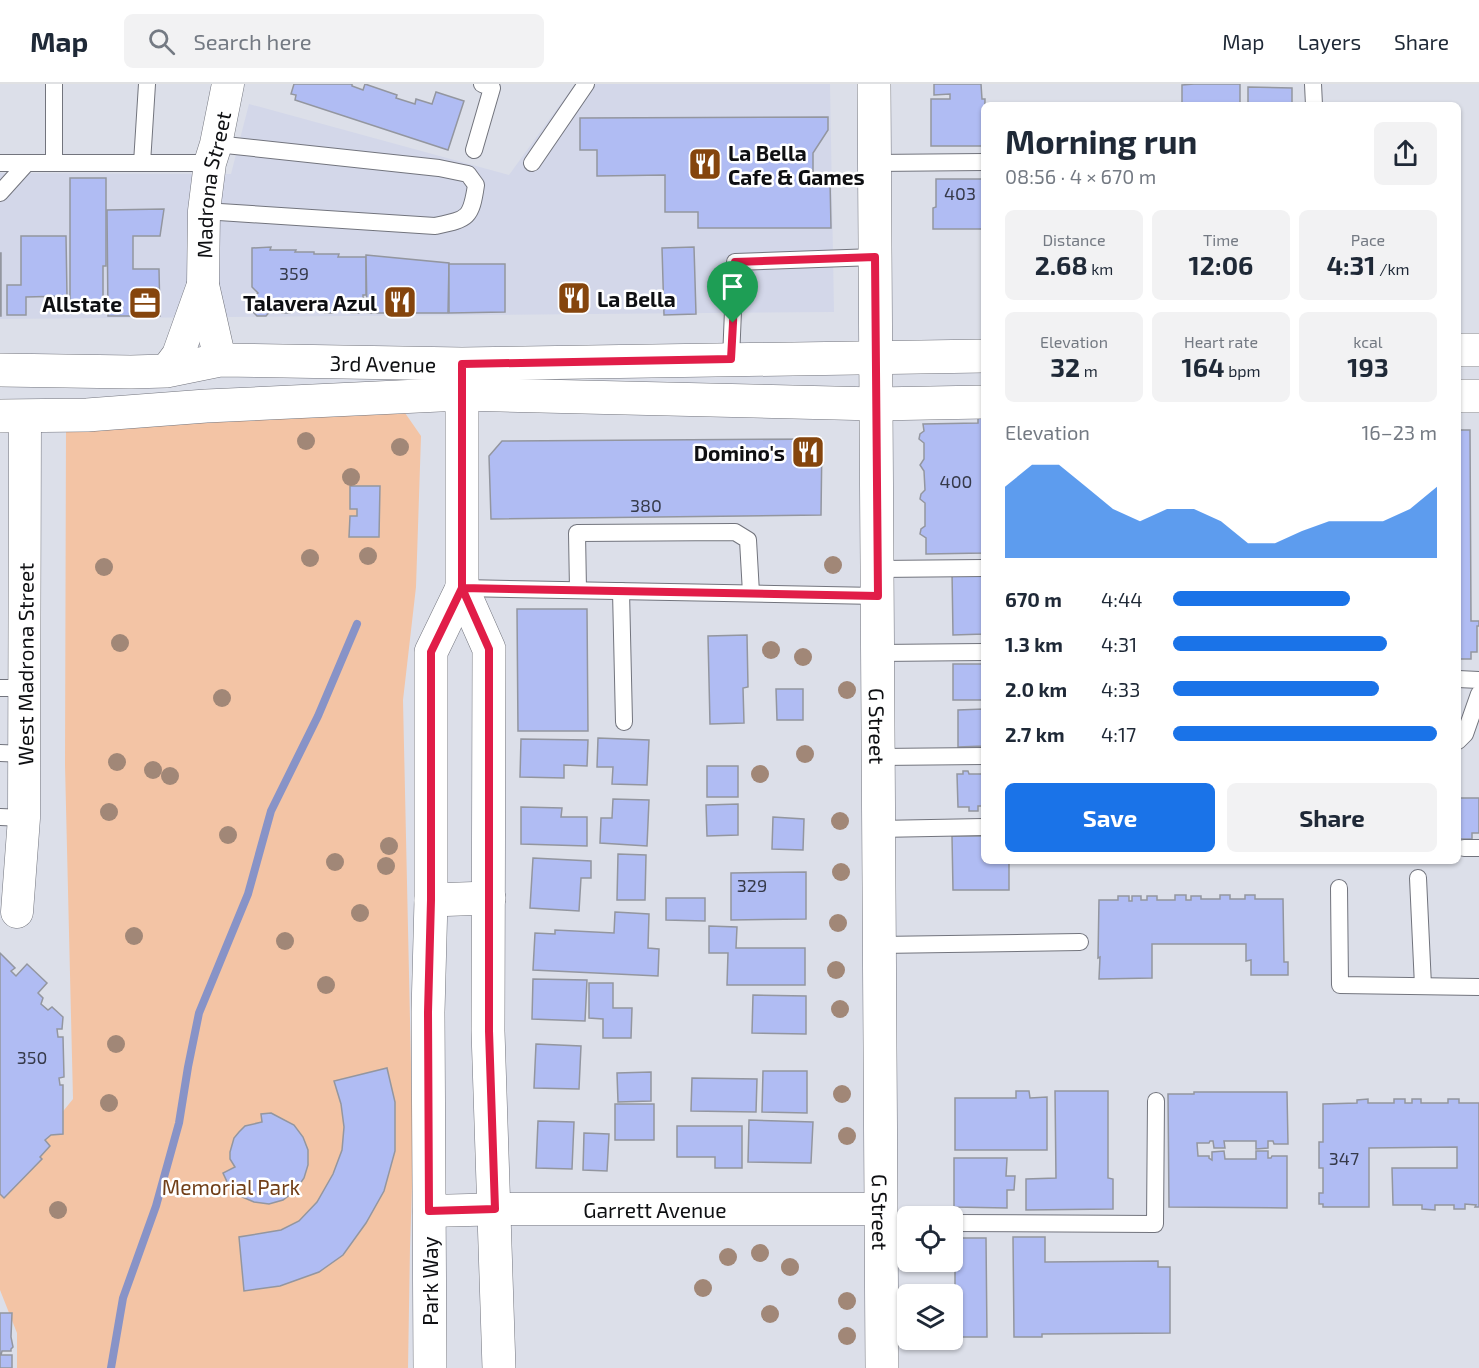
<!DOCTYPE html>
<meta charset="utf-8">
<style>
body{margin:0;font-family:"Exo 2",sans-serif;background:#f2f2f3;color:#1f2937;height:100vh;display:flex;flex-direction:column;font-size:22px;white-space:nowrap}
*{box-sizing:border-box;margin:0}
p{font-size:20px;color:#747a83}
.icon{flex:none;width:33px;height:33px;fill:none;stroke:currentColor;stroke-width:2;stroke-linecap:round;stroke-linejoin:round}
.map{position:relative;flex:1;overflow:hidden}
.drawer{position:absolute;left:981px;top:18px;width:480px;height:762px;display:flex;flex-direction:column;background:#fff;border-radius:9px;box-shadow:0 2px 4px #0004}
.drawer>*{flex:none}
.controls{position:absolute;left:897px;top:1122px;display:grid;gap:12px}
.controls a{display:grid;place-items:center;width:66px;height:66px;border-radius:9px;background:#fff;box-shadow:0 2px 4px #0004;font-size:30px}
.pin{position:absolute;display:grid;place-items:center;width:51px;height:51px;color:#fff;margin:-62px -26px;border-radius:50% 50% 50% 0;rotate:-45deg;box-shadow:0 0 6px #0007}
.pin .icon{rotate:45deg}
.round{display:grid;place-items:center;flex:none;width:63px;height:63px;border-radius:9px;background:#f2f2f3}
.overview{display:flex;align-items:center;justify-content:space-between;height:102px;padding:0 24px}
h1{font-size:33px;font-weight:700;line-height:45px}
.metrics{display:grid;grid-template-columns:repeat(3,1fr);gap:9px;height:102px;padding:6px 24px}
.metrics div{display:grid;align-content:center;border-radius:9px;background:#f2f2f3;text-align:center}
.metrics b{font-size:26px;font-weight:700}
.metrics small{font-size:16px;font-weight:400}
.metrics p{font-size:16px}
.chart{height:168px;padding:12px 24px}
.chart p{display:flex;justify-content:space-between}
.chart svg{width:100%;height:108px;margin-top:6px;fill:#1a73e8;opacity:.7}
.action{display:flex;gap:12px;margin-top:auto;padding:12px 24px}
.action a{flex:1;height:69px;border-radius:9px;background:#1a73e8;color:#fff;font-size:24px;font-weight:700;line-height:69px;text-align:center}
.action a+a{background:#f2f2f3;color:#1f2937}
ul{padding:0 24px;list-style:none;font-size:20px}
li{display:grid;grid-template-columns:96px 72px 1fr;align-items:center;height:45px}
li i{height:15px;border-radius:8px;background:#1a73e8}
header{display:flex;align-items:center;gap:36px;box-sizing:border-box;height:84px;padding:0 30px;background:#fff;border-bottom:2px solid #e0e1e3}
header strong{font-size:28px}
nav{display:flex;gap:33px;margin-inline-start:auto;font-size:21px}
.search{width:420px;height:54px;background:#f2f2f3;display:flex;align-items:center;gap:15px;box-sizing:border-box;padding:0 21px;border-radius:9px;color:#747a83;font-size:22px}
.map>svg:first-child{display:block}
</style>
<header>
<strong>Map</strong>
<div class="search"><svg class="icon" aria-label="search" viewBox="0 0 24 24"><circle cx="10" cy="10" r="6"/><path d="M15 15l6 6"/></svg>Search here</div>
<nav><a>Map</a><a>Layers</a><a>Share</a></nav>
</header>
<div class="map">
<svg width="1479" height="1284" viewBox="0 0 1479 1284">
<rect width="100%" height="100%" fill="#dcdfe9"/>
<path fill="#d3d7e9" d="M575 0H830L834 228 0 235V89L231 90 249 20 509 91Z"/>
<path fill="#f3c4a5" d="M403 326 421 352 416 503 403 616 413 1073 410 1163 408 1284H17V1249L0 1206V1105L73 1015 65 681 66 345Z"/>
<g fill="none" stroke-linecap="round" stroke-linejoin="round">
<path stroke="#8893c7" stroke-width="8" d="M111 1284 123 1214 156 1122 179 1039 188 983 199 929 248 810 271 727 318 632 357 540"/>
</g>
<g fill="#b0bcf3" stroke="#93969f" stroke-width="1.5">
<path d="M294 0H352V2L363 6 365 0 397 11 396 14 415 20 416 15 432 20 436 8 464 17 448 66 295 16 296 11 291 10Z"/>
<path d="M934 0H981L982 15H985L984 62H931V15H950V10L934 11Z"/>
<path d="M1194 0H1240V21H1182V1Z"/>
<path d="M1248 3 1292 4V21H1248Z"/>
<path d="M828 33V46L813 69V96H830L831 144H698V128H665V91L597 92V66H580V34Z"/>
<path d="M70 94H106V182H103V224H70Z"/>
<path d="M936 95H984V145H933V124L936 123Z"/>
<path d="M164 125 160 152H133V185H159L160 232H108L107 126Z"/>
<path d="M21 152H66L67 212 26 213V231H7V201H21Z"/>
<path d="M271 163 270 166H296L295 168H314V170H339L338 173H366V211H363V224L359 229H351L345 224H337L333 229H325L319 224H294L290 229H282L273 224 266 232H257L250 225V216L258 209 252 203V164Z"/>
<path d="M694 163 696 230 664 231 662 164Z"/>
<rect x="0" y="169" width="1" height="63"/>
<path d="M366 171 449 179 448 229H367Z"/>
<path d="M449 180H505V228L449 229Z"/>
<path d="M978 332H984V469L926 470V454L920 450 921 445 925 442V419L920 415 921 410 925 406 924 387 920 381 924 375V359L919 355 920 350 924 347 923 340 978 339Z"/>
<path d="M1458 346H1470L1471 537H1479V542H1477V568H1471V575H1458Z"/>
<path d="M822 355 821 431 491 435 489 372 502 357Z"/>
<path d="M350 402H380L379 453H349L350 432H357V425H350Z"/>
<path d="M952 487H984V550L953 551Z"/>
<path d="M517 525H587L588 647H518Z"/>
<path d="M747 551 748 603 743 604 744 639 710 640 708 552Z"/>
<rect x="953" y="580" width="31" height="36"/>
<path d="M776 605H803V636H777Z"/>
<path d="M984 625V662L958 663V626Z"/>
<path d="M598 654 649 656 647 701 612 700 613 683H597Z"/>
<path d="M521 655 588 656 587 682 564 681V694L520 693Z"/>
<rect x="707" y="682" width="31" height="31"/>
<path d="M963 687H968L969 690H984V722H978V727H969V723H958L957 690H963Z"/>
<path d="M1458 714H1479V749H1472V755H1458Z"/>
<path d="M613 715 649 716 647 762 600 759 601 734H612Z"/>
<path d="M738 720V751L707 752 706 721Z"/>
<path d="M521 723 562 724 561 733H587V762L521 760Z"/>
<path d="M773 733 804 735 803 766 772 765Z"/>
<path d="M952 752H984V777H1009V806H953Z"/>
<path d="M618 770 646 771 645 816H617Z"/>
<path d="M533 774 591 777V794H581L579 827 530 824Z"/>
<path d="M806 788V835L731 836V789Z"/>
<path d="M1175 811H1186V816H1191V812H1201V815H1220V811H1230V815H1245V811H1255V815H1283L1284 878H1288V891H1251V876L1246 877V860H1152V894L1099 895 1100 873 1098 874 1099 816H1118V812H1129V817H1132V812H1141V816H1147V812H1157V816H1175Z"/>
<path d="M666 814H705V837L666 836Z"/>
<path d="M615 828 649 830 648 864 659 865 658 892 533 886 535 849 555 850V846L614 849Z"/>
<path d="M709 842 737 843 736 864H805V901H727L728 869H709Z"/>
<path d="M0 869 15 884 11 887 16 892 27 880 47 899 38 909 43 914 41 920 48 926 52 923 63 933 62 945H57L58 953H63L64 993 59 994 60 1001H63V1050L51 1051 45 1056 50 1062 40 1073 42 1075 4 1114 0 1110Z"/>
<path d="M533 895 587 896 585 937 532 935Z"/>
<path d="M589 899H613V924H632L631 954H603V935L589 934Z"/>
<path d="M753 911 806 912V950L752 949Z"/>
<path d="M536 960 581 962 579 1005 534 1004Z"/>
<path d="M387 984 395 1018V1067L384 1107 366 1139 343 1171 319 1188 280 1202 244 1207 239 1153 281 1146 299 1137 317 1118 333 1090 342 1066 344 1043 341 1020 334 997Z"/>
<path d="M763 987H807V1029L762 1028Z"/>
<path d="M651 988V1017L618 1018 617 989Z"/>
<path d="M692 994 757 995 756 1028 691 1027Z"/>
<path d="M1016 1007H1029L1030 1014 1047 1013V1066H955V1014H1016Z"/>
<path d="M1055 1007H1108V1094L1113 1095V1125L1026 1126V1095L1056 1094Z"/>
<path d="M1194 1008H1287L1288 1060H1274L1273 1057H1268V1064L1256 1065V1057H1224L1225 1064H1214L1213 1057H1210L1209 1059H1197L1198 1072H1209V1074L1212 1076V1068L1224 1067 1225 1075H1256V1067H1268V1074H1271L1272 1072H1287V1124L1169 1123 1168 1010H1194Z"/>
<path d="M1368 1015V1019H1394V1015H1405V1019H1412V1015H1421V1019H1448V1015H1459V1019H1479V1123H1475L1476 1121 1465 1120V1125H1454V1121H1435V1126L1422 1125V1121H1393L1392 1084H1457V1063L1369 1064V1123H1323V1120H1319V1109H1323V1084H1319V1058H1323V1020L1357 1019V1016Z"/>
<rect x="615" y="1020" width="39" height="36"/>
<path d="M271 1029 294 1041 303 1053 308 1066V1081L304 1094 295 1107 283 1116 269 1120 254 1118 240 1112 229 1102 223 1089 235 1083 230 1075V1068L234 1054 239 1048 245 1042 262 1038 261 1030Z"/>
<path d="M749 1036 813 1038 811 1079 748 1078Z"/>
<path d="M538 1037 574 1038 572 1085 536 1084Z"/>
<path d="M677 1042H742V1084H715V1073H677Z"/>
<path d="M584 1049 609 1050 607 1087 583 1086Z"/>
<path d="M954 1074H1007L1006 1092H1015L1014 1106H1007V1124L954 1123Z"/>
<path d="M1013 1153H1045V1178L1158 1177V1183H1170V1249L1042 1250V1253H1014Z"/>
<path d="M955 1154H986L987 1253H955Z"/>
<path d="M0 1229H12L11 1253 13 1263 11 1265V1267H2L1 1271H12V1284H0Z"/>
</g>
<g fill="none" stroke-linecap="round" stroke-linejoin="round">
<defs>
<g id="service">
<path d="M1313 0 1314 21"/>
<path d="M474 66 492 4 482 0"/>
<path d="M0 79H210"/>
<path d="M54 79V0"/>
<path d="M142 79 147 0"/>
<path d="M532 79 586 0"/>
<path d="M874 79 984 78"/>
<path d="M0 109 27 79"/>
<path d="M204 127 435 142C468 135 471 135 476 101L468 90 439 84 216 60"/>
<path d="M731 275 735 178 875 173"/>
<path d="M877 485 984 484"/>
<path d="M462 504 877 512"/>
<path d="M578 506 577 449 735 448 748 456 751 509"/>
<path d="M621 507 624 638"/>
<path d="M878 569 984 568"/>
<path d="M1458 595 1479 596"/>
<path d="M0 604H26"/>
<path d="M1458 657 1465 650 1479 610"/>
<path d="M0 669 25 670"/>
<path d="M878 673 984 672"/>
<path d="M0 733 24 734"/>
<path d="M878 745 984 743"/>
<path d="M1464 764H1479"/>
<path d="M1418 794 1423 902"/>
<path d="M1339 804 1340 901 1479 903"/>
<path d="M879 861 1080 858"/>
<path d="M881 1139H908"/>
<path d="M952 1139 1155 1140 1156 1017"/>
</g>
<g id="minor">
<path id="s1" d="M220 276 203 201 204 127 210 79 216 60 228 0"/>
<path d="M166 287 178 271 203 201"/>
<path id="s2" d="M17 828 24 734 25 332"/>
<path id="s3" d="M429 1127 509 1125H881"/>
</g>
<g id="tertiary">
<path id="s4" d="M874 0 882 1284"/>
<path d="M462 281V504L489 565 488 947 499 1284"/>
<path d="M431 816 489 814"/>
<path d="M430 1284 428 928 431 816V568L462 504"/>
</g>
<g id="secondary">
<path d="M1458 266H1479"/>
<path id="s5" d="M0 286 131 288 166 287 220 276 462 280 984 272"/>
<path d="M1458 312H1479"/>
<path d="M0 332 87 331 206 322 461 310 876 320 984 318"/>
</g>
</defs>
<use href="#service" stroke="#72747d" stroke-width="18"/>
<use href="#minor" stroke="#72747d" stroke-width="33"/>
<use href="#tertiary" stroke="#72747d" stroke-width="34"/>
<use href="#secondary" stroke="#72747d" stroke-width="34"/>
<use href="#service" stroke="#fff" stroke-width="16"/>
<use href="#minor" stroke="#fff" stroke-width="32"/>
<use href="#tertiary" stroke="#fff" stroke-width="33"/>
<use href="#secondary" stroke="#fff" stroke-width="33"/>
</g>
<g fill="#a18777">
<circle cx="306" cy="357" r="9"/>
<circle cx="400" cy="363" r="9"/>
<circle cx="351" cy="393" r="9"/>
<circle cx="368" cy="472" r="9"/>
<circle cx="310" cy="474" r="9"/>
<circle cx="833" cy="481" r="9"/>
<circle cx="104" cy="483" r="9"/>
<circle cx="120" cy="559" r="9"/>
<circle cx="771" cy="566" r="9"/>
<circle cx="803" cy="573" r="9"/>
<circle cx="847" cy="606" r="9"/>
<circle cx="222" cy="614" r="9"/>
<circle cx="805" cy="670" r="9"/>
<circle cx="117" cy="678" r="9"/>
<circle cx="153" cy="686" r="9"/>
<circle cx="760" cy="690" r="9"/>
<circle cx="170" cy="692" r="9"/>
<circle cx="109" cy="728" r="9"/>
<circle cx="840" cy="737" r="9"/>
<circle cx="228" cy="751" r="9"/>
<circle cx="389" cy="762" r="9"/>
<circle cx="335" cy="778" r="9"/>
<circle cx="386" cy="782" r="9"/>
<circle cx="841" cy="788" r="9"/>
<circle cx="360" cy="829" r="9"/>
<circle cx="838" cy="839" r="9"/>
<circle cx="134" cy="852" r="9"/>
<circle cx="285" cy="857" r="9"/>
<circle cx="836" cy="886" r="9"/>
<circle cx="326" cy="901" r="9"/>
<circle cx="840" cy="925" r="9"/>
<circle cx="116" cy="960" r="9"/>
<circle cx="842" cy="1010" r="9"/>
<circle cx="109" cy="1019" r="9"/>
<circle cx="847" cy="1052" r="9"/>
<circle cx="58" cy="1126" r="9"/>
<circle cx="760" cy="1169" r="9"/>
<circle cx="728" cy="1173" r="9"/>
<circle cx="790" cy="1183" r="9"/>
<circle cx="703" cy="1204" r="9"/>
<circle cx="847" cy="1217" r="9"/>
<circle cx="770" cy="1230" r="9"/>
<circle cx="847" cy="1252" r="9"/>
</g>
<g fill="none" stroke-linecap="round" stroke-linejoin="round">
<defs>
<path id="route" d="M733 239 731 275 462 280V504L431 568V816L428 928 429 1127 495 1125 489 947V565L462 504 878 512 875 173 735 178 733 239"/>
</defs>
<use href="#route" stroke="#fff" stroke-width="12"/>
<use href="#route" stroke="#e11d48" stroke-width="8"/>
</g>
<defs>
<symbol id="restaurant-square" viewBox="-11 -11 22 22"><rect x="-9" y="-9" width="18" height="18" rx="4" fill="#85450d" stroke="#fff"/><path d="M-5-6h1v4h1v-4h1v4h1v-4h1v5L-1.5 .5V6h-2V.5L-5-1ZM5-6V6H3V1.5H1.5Q1.5-4 5-6Z" fill="#fff"/></symbol>
<symbol id="office-square" viewBox="-11 -11 22 22"><rect x="-9" y="-9" width="18" height="18" rx="4" fill="#85450d" stroke="#fff"/><path d="M-6-3h4V-5.5h4V-3h4V5H-6ZM-1-4.5V-3h2v-1.5ZM-6 0V1H6V0Z" fill="#fff"/></symbol>
</defs>
<g fill-rule="evenodd">
<use href="#restaurant-square" x="686" y="61" width="38" height="38"/>
<use href="#restaurant-square" x="555" y="195" width="38" height="38"/>
<use href="#restaurant-square" x="381" y="199" width="38" height="38"/>
<use href="#office-square" x="126" y="200" width="38" height="38"/>
<use href="#restaurant-square" x="789" y="349" width="38" height="38"/>
</g>
<g text-anchor="middle" dominant-baseline="central" stroke-width="5" stroke-linejoin="round" paint-order="stroke">
<g font-size="18" fill="#363a4a">
<text x="960" y="109">403</text>
<text x="294" y="189">359</text>
<text x="956" y="397">400</text>
<text x="646" y="421">380</text>
<text x="752" y="801">329</text>
<text x="32" y="973">350</text>
<text x="1344" y="1074">347</text>
</g>
<g font-size="21" font-weight="bold" fill="#0e0f12" stroke="#fff" text-anchor="end">
<text x="728" y="68" text-anchor="start">La Bella<tspan x="728" dy="24">Cafe &amp; Games</tspan></text>
<text x="597" y="214" text-anchor="start">La Bella</text>
<text x="377" y="218">Talavera Azul</text>
<text x="122" y="219">Allstate</text>
<text x="785" y="368">Domino's</text>
</g>
<g font-size="21" fill="#0e0f12" stroke="#fff">
<text stroke="none"><textPath href="#s1" startOffset="178">Madrona Street</textPath></text>
<text stroke="none"><textPath href="#s5" startOffset="384">3rd Avenue</textPath></text>
<text stroke="none"><textPath href="#s2" startOffset="248">West Madrona Street</textPath></text>
<text stroke="none"><textPath href="#s4" startOffset="642">G Street</textPath></text>
<text stroke="none"><textPath href="#s3" startOffset="226">Garrett Avenue</textPath></text>
<text stroke="none"><textPath href="#s4" startOffset="1128">G Street</textPath></text>
<text transform="translate(429 1197) rotate(-90)">Park Way</text>
</g>
<g font-size="21" fill="#713f19" stroke="#fff">
<text x="231" y="1102">Memorial Park</text>
</g>
</g>
</svg>
<div class="controls">
<a><svg class="icon" aria-label="locate" viewBox="0 0 24 24"><circle cx="12" cy="12" r="6"/><path d="M12 2v4M12 18v4M2 12h4M18 12h4"/></svg></a>
<a><svg class="icon" aria-label="layers" viewBox="0 0 24 24"><path d="M12 4l9 5-9 5-9-5zM3 14l9 5 9-5"/></svg></a>
</div>
<div class="pin" style="left:733px;top:239px;background:#1e9e55"><svg class="icon" aria-label="arrive" viewBox="0 0 24 24"><path d="M6 21V4h12l-3 4 3 4H6"/></svg></div>
<section class="drawer">
<div class="overview"><div><h1>Morning run</h1><p>08:56 · 4 × 670 m</p></div><a class="round"><svg class="icon" aria-label="share" viewBox="0 0 24 24"><path d="M12 15V3M7 8l5-5 5 5M5 13v7h14v-7"/></svg></a></div>
<div class="metrics">
<div><p>Distance</p><b>2.68<small> km</small></b></div>
<div><p>Time</p><b>12:06</b></div>
<div><p>Pace</p><b>4:31<small> /km</small></b></div>
</div>
<div class="metrics">
<div><p>Elevation</p><b>32<small> m</small></b></div>
<div><p>Heart rate</p><b>164<small> bpm</small></b></div>
<div><p>kcal</p><b>193</b></div>
</div>
<div class="chart"><p><span>Elevation</span>16–23 m</p>
<svg viewBox="0 0 160 44" preserveAspectRatio="none"><path d="M0 44V15L10 6L20 6L30 15L40 24L50 29L60 24L70 24L80 29L90 38L100 38L110 33L120 29L130 29L140 29L150 24L160 15V44z"/></svg>
</div>
<ul>
<li><b>670 m</b>4:44<i style="width:67%"></i></li>
<li><b>1.3 km</b>4:31<i style="width:81%"></i></li>
<li><b>2.0 km</b>4:33<i style="width:78%"></i></li>
<li><b>2.7 km</b>4:17<i style="width:100%"></i></li>
</ul>
<div class="action"><a>Save</a><a>Share</a></div>
</section>
</div>
